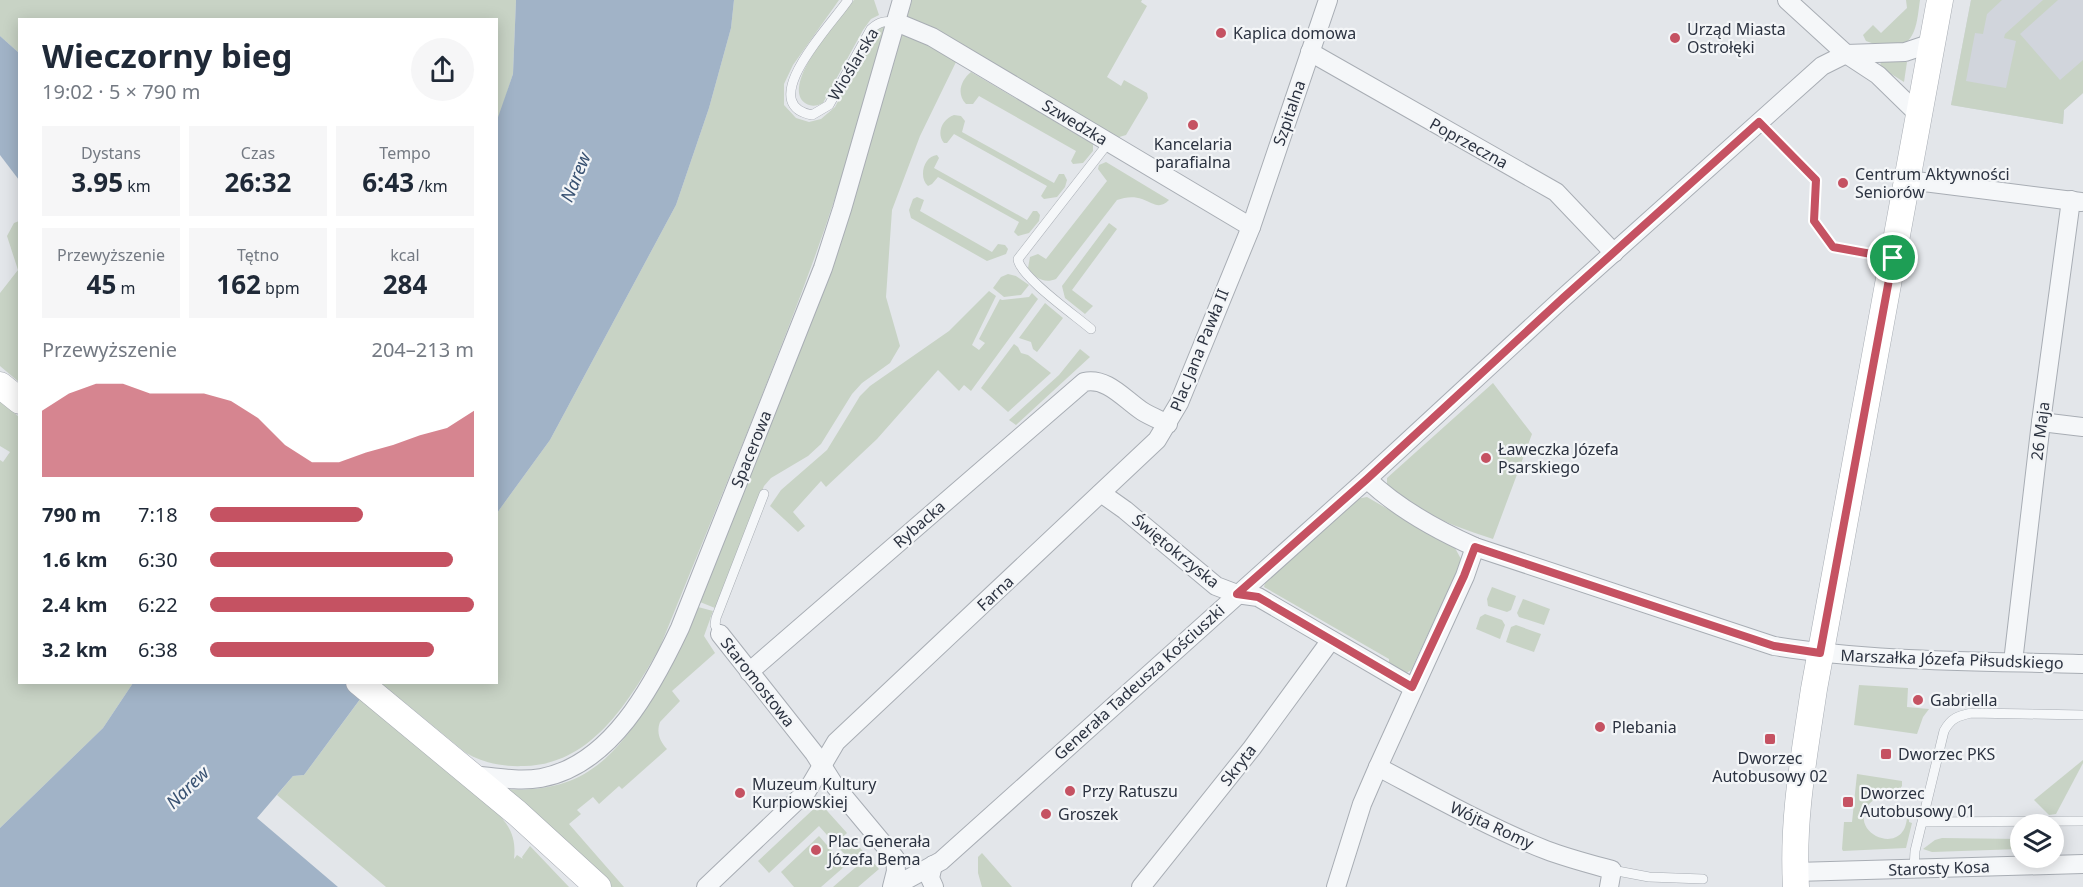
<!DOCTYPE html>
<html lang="pl">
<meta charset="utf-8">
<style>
body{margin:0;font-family:"Noto Sans",sans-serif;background:#f6f6f7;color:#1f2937;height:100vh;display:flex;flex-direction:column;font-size:22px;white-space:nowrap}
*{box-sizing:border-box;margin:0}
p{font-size:20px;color:#747a83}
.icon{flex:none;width:33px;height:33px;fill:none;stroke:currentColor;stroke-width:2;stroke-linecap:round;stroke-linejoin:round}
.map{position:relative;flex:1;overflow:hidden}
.details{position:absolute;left:18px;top:18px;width:480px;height:666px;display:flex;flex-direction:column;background:#fff;border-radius:0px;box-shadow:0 3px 15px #0003}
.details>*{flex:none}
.tools{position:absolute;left:2010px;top:814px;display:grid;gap:12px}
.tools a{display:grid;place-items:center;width:54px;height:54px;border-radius:50%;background:#fff;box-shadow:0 3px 15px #0003;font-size:30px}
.pin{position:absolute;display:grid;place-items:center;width:51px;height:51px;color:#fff;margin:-26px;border:3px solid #fff;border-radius:50%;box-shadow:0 2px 6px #0007}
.round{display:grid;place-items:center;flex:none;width:63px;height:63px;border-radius:32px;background:#f6f6f7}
.head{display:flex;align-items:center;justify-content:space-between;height:102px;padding:0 24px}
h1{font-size:33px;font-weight:700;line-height:45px}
.stats{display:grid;grid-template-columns:repeat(3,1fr);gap:9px;height:102px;padding:6px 24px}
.stats div{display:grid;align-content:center;border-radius:0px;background:#f6f6f7;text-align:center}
.stats b{font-size:26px;font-weight:700}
.stats small{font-size:16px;font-weight:400}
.stats p{font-size:16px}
.chart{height:168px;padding:12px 24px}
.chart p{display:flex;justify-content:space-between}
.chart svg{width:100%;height:108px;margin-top:6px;fill:#c55262;opacity:.7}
ul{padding:0 24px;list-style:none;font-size:20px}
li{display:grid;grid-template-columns:96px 72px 1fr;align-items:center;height:45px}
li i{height:15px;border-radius:8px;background:#c55262}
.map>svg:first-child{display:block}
</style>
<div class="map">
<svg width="2083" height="887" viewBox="0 0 2083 887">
<rect width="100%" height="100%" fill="#e3e6ea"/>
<path fill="#d1d5dc" d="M1971 0H2083V93L2064 110 2063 124 1951 105Z"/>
<g fill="#c8d3c5">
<path d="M0 0H516L513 74 497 123 496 20H20L19 53 0 36Z"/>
<path d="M734 0H839L793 65 784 84V105L796 118 809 122 821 119 835 107 874 33 879 26H888C864 104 842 182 814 259 766 390 712 518 660 647 630 700 592 765 524 766 503 767 484 763 466 753L381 683 496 682 497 513 550 440 676 205 709 108 731 28Z"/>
<path d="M854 0H874L879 15 871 19 863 30 823 103C817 106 811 107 805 103 780 84 841 17 854 0Z"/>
<path d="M912 0H1142L1141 2 1147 6 1107 77 1121 86 1124 80 1147 93 1148 98 1126 135 1116 138 906 21Z"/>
<path d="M1906 0H1920C1917 20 1917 47 1890 48 1883 48 1873 43 1866 41L1863 35 1873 25 1881 33 1907 8Z"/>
<path d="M1971 0H2002L1987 14 1983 34 1975 33 1966 81 2006 88 2016 41 2004 38 2005 34 2043 0H2058L2020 34 2060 80 2083 60V93L2064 110 2063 124 1951 105Z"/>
<path d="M903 31 956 60V62L920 136 892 210 886 297 900 346 890 363 862 383 852 394 821 444 808 456 771 478 764 486 715 608 700 602 824 291 855 195Z"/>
<path d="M1881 61 1907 62 1904 82 1880 67Z"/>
<path d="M971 72 1093 144V151L1083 163 1073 164 1071 161 1076 151 979 96 973 104H966C956 94 961 80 971 72Z"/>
<path d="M954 115 961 116 965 121 962 132 1054 183 1059 174H1064L1067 180 1065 187 1057 197 1044 199 1041 196 1047 186 954 134 947 143H944C936 134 942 119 954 115Z"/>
<path d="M937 155 939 158 934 168 1027 220 1033 211H1037L1040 215 1039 221 1029 233 1018 236 1014 232 1019 222 938 177 932 184 928 186C918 177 924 156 937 155Z"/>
<path d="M1106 162 1169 200C1159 210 1153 203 1142 199 1134 196 1125 197 1117 200L1056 279C1044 284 1035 278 1028 268L1030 257 1038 254 1046 259 1107 181 1098 169 1099 165Z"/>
<path d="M917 197 924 200 920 211 992 252 998 244 1005 245 1008 249 1006 254 987 261 911 218 909 210 913 199Z"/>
<path d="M19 221H20L19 382 0 366V293L18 270 7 236 14 223Z"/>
<path d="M1109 223 1117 229 1072 290 1093 306 1085 314 1065 298 1062 286Z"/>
<path d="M1008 274 1016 276 1029 285 1021 295 1004 297 993 288 1001 277Z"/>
<path d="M989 291 996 296 972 345 979 350 985 343 979 339 1000 299 1002 300 1029 297 1032 293 1038 299 971 391 964 385 959 391 938 370 877 439 826 487 821 481 793 512 805 526 798 532 770 506 781 490 827 450 860 396 870 386 949 331Z"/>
<path d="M1045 303 1063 318 1037 352 1033 349 1031 342 1019 338Z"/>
<path d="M1014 344 1018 347 1021 353 1028 355 1051 373 1008 412 981 388Z"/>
<path d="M1080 349 1090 357 1016 425 1009 420 1059 375Z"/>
<path d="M1493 383 1532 434 1493 539C1455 526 1416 514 1387 484V478Z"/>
<path d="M0 401 19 417 20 682 133 683 103 728 0 828V460L3 462 10 452 0 446Z"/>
<path d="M1367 497 1455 548 1461 559 1460 565 1411 670 1404 675 1389 670V659L1264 587 1266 579 1356 499Z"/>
<path d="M1492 587 1516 596 1511 610 1507 612 1488 606 1487 599Z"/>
<path d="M1523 599 1550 609 1544 625 1519 617 1517 613Z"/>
<path d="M698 607 713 611 704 636 715 653 672 691 680 701 660 722C656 733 660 741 667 749L622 789 619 786 599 804 593 797 577 810 581 814 569 824 624 887H612L578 853 503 789C577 794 610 764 648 705 668 673 684 642 698 607Z"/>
<path d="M1485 614 1502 620 1505 625 1500 639 1476 629 1480 617Z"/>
<path d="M1516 625 1541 634 1534 652 1506 642 1511 627Z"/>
<path d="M1859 685 1908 688 1907 707 1929 709 1923 717 1917 734 1854 725Z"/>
<path d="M361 698 489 804C506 822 517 832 514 859L517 855 523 859 522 857 530 846 569 887H386L277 795 293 776 304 775Z"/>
<path d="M2083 760V763L2056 814 2049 815 2034 800Z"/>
<path d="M1857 774 1902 781V786L1892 798C1884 796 1876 797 1870 803 1844 833 1907 860 1907 815L1909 817V822L1912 823 1906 848 1843 851 1842 849 1844 822H1852Z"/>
<path d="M820 803 847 833 835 844 819 826 769 873 758 861Z"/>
<path d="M819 836 845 866 821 887H794L781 872Z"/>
<path d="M1942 838 2020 839V849L1932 852 1923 849 1935 840Z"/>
<path d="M852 839 879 869 858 887H833L856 867 840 849Z"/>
<path d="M982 853 1012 887H982L978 873V857Z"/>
</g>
<g fill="#a1b3c7">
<path d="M516 0H734L731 28 709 108 676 205 550 440 497 513 496 123 513 74Z"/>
<path d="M0 36 19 53V180L0 155Z"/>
<path d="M133 683H372L304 775 293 776 257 818 338 887H0V828L103 728Z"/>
</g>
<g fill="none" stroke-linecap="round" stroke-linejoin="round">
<defs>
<g id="lane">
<path d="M848 0C834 22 753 104 812 115L829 105 871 29C880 21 885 21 896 22"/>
<path d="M1759 122 1816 180 1814 221 1833 247 1891 258"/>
<path d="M1091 329C1076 316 1019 276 1018 259L1109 142"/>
<path d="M720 634 715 625 716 618 764 494"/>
<path d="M1923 822 2083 821"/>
<path d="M1914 869 1915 851 1944 731C1951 718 1958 716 1971 713L2083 715"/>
<path d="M1612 870 1649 877 1703 879"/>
</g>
<g id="street">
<path d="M1787 0 1846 54 1878 75 1919 115"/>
<path d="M896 22 932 37 1251 227"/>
<path d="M1310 52 1556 192 1614 253"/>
<path d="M1908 180 2081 202"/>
<path d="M2041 422 2083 427"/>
<path d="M1367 479C1397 508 1437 530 1475 547L1774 646C1873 662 1982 661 2083 664"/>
<path d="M1101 493 1125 510 1216 586 1237 594 1258 597 1412 687"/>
<path d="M720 634 814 753 835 786 895 858 896 871 892 887"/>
<path d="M2013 662 2041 422 2071 200"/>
<path d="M749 672 1084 382C1107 377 1124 399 1142 411 1150 416 1160 420 1168 424"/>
<path d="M1378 767C1433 796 1488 827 1546 850 1567 858 1590 864 1612 870L1609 887"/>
<path d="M472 775C494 777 518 782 541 778 611 765 652 687 680 628L823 268 842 209 902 0"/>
<path d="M933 865 930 878 934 887"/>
<path d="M1795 872 2083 864"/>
<path d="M706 887 807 791 836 742 1157 440 1179 403 1251 227 1328 0"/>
<path d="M893 887 941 861 1367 479 1563 298 1822 66 1846 54 1905 52 1932 43"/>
<path d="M1141 887 1252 748 1331 640"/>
<path d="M1336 887 1362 804 1378 767 1465 576 1475 547"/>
</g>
<g id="secondary">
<path d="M0 385 20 401"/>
<path d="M359 682 517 813 598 887"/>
<path d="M1796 887C1792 818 1804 757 1814 689L1940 0"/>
</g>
</defs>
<use href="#lane" stroke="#a8adb4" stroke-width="10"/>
<use href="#street" stroke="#a8adb4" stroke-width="20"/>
<use href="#secondary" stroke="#a8adb4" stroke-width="27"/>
<use href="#lane" stroke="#f5f7f9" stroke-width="9"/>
<use href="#street" stroke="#f5f7f9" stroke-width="18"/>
<use href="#secondary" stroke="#fff" stroke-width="26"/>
</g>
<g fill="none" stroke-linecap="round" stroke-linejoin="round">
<defs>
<path id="route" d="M1759 122 1816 180 1814 221 1833 247 1893 258 1820 653 1774 646 1475 547 1464 576 1412 687 1258 597 1237 594 1367 479 1563 298Z"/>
</defs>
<use href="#route" stroke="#fff" stroke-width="12"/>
<use href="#route" stroke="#c55262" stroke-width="8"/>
</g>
<g fill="#c55262" stroke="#f3f5f7" stroke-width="2">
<circle cx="1221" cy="33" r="6"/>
<circle cx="1675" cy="38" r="6"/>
<circle cx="1193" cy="125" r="6"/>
<circle cx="1843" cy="183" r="6"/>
<circle cx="1486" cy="458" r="6"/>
<circle cx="1918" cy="700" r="6"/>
<circle cx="1600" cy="727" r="6"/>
<rect x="1764" y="733" width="12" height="12" rx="3"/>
<rect x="1880" y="748" width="12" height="12" rx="3"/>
<circle cx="1070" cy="791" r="6"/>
<circle cx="740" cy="793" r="6"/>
<rect x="1842" y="796" width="12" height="12" rx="3"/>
<circle cx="1046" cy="814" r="6"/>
<circle cx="816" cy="850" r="6"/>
</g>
<g text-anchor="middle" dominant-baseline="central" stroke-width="4.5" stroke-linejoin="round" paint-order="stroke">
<g font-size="16" fill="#2c3341" stroke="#f3f5f7" text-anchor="start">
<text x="1687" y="29">Urząd Miasta<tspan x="1687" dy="18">Ostrołęki</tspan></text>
<text x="1233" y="33">Kaplica domowa</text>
<text x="1193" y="144" text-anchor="middle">Kancelaria<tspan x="1193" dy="18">parafialna</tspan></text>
<text x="1855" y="174">Centrum Aktywności<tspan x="1855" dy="18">Seniorów</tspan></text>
<text x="1498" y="449">Ławeczka Józefa<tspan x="1498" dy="18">Psarskiego</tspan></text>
<text x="1930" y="700">Gabriella</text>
<text x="1612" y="727">Plebania</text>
<text x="1898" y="754">Dworzec PKS</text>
<text x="1770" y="758" text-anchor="middle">Dworzec<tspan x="1770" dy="18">Autobusowy 02</tspan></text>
<text x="752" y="784">Muzeum Kultury<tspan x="752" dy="18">Kurpiowskiej</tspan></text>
<text x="1082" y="791">Przy Ratuszu</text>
<text x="1860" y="793">Dworzec<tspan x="1860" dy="18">Autobusowy 01</tspan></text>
<text x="1058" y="814">Groszek</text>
<text x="828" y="841">Plac Generała<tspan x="828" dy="18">Józefa Bema</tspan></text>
</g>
<g font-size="16" fill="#2c3341" stroke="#f3f5f7">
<text transform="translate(853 64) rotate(-59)">Wioślarska</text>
<text transform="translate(1289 113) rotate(-71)">Szpitalna</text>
<text transform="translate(1075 122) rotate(31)">Szwedzka</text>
<text transform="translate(1469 143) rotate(29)">Poprzeczna</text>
<text transform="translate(1199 350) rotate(-68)">Plac Jana Pawła II</text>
<text transform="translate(2040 431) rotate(-83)">26 Maja</text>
<text transform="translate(751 449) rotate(-68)">Spacerowa</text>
<text transform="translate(919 524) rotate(-41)">Rybacka</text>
<text transform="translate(1176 551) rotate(39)">Świętokrzyska</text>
<text transform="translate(995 593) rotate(-43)">Farna</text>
<text transform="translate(1952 659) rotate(2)">Marszałka Józefa Piłsudskiego</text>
<text transform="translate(758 682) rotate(52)">Staromostowa</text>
<text transform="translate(1139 682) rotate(-42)">Generała Tadeusza Kościuszki</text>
<text transform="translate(1238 765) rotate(-52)">Skryta</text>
<text transform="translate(1492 825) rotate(25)">Wójta Romy</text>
<text transform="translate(1939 868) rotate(-2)">Starosty Kosa</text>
</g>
<g font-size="18" font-style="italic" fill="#395272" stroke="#f3f5f7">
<text transform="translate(575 177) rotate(-68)">Narew</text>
<text transform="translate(187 787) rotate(-44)">Narew</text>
</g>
</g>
</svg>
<div class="tools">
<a><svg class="icon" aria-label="layers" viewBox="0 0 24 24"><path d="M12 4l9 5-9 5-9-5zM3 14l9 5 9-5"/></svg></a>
</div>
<div class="pin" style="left:1893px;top:258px;background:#1e9e55"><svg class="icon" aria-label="arrive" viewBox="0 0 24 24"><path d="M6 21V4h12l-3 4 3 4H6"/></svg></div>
<section class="details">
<div class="head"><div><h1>Wieczorny bieg</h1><p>19:02 · 5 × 790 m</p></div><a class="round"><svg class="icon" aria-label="share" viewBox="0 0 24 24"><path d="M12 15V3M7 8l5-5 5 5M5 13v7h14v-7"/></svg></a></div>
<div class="stats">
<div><p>Dystans</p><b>3.95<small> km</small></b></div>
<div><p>Czas</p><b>26:32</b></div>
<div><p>Tempo</p><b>6:43<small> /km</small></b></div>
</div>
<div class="stats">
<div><p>Przewyższenie</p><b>45<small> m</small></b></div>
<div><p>Tętno</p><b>162<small> bpm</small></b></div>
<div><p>kcal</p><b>284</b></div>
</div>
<div class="chart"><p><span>Przewyższenie</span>204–213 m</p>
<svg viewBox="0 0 160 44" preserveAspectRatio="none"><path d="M0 44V17L10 10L20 6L30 6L40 10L50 10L60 10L70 13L80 20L90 31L100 38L110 38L120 34L130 31L140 27L150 24L160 17V44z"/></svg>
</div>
<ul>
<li><b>790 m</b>7:18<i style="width:58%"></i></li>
<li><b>1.6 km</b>6:30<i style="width:92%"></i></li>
<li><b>2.4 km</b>6:22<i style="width:100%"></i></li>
<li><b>3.2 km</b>6:38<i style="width:85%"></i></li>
</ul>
</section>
</div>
